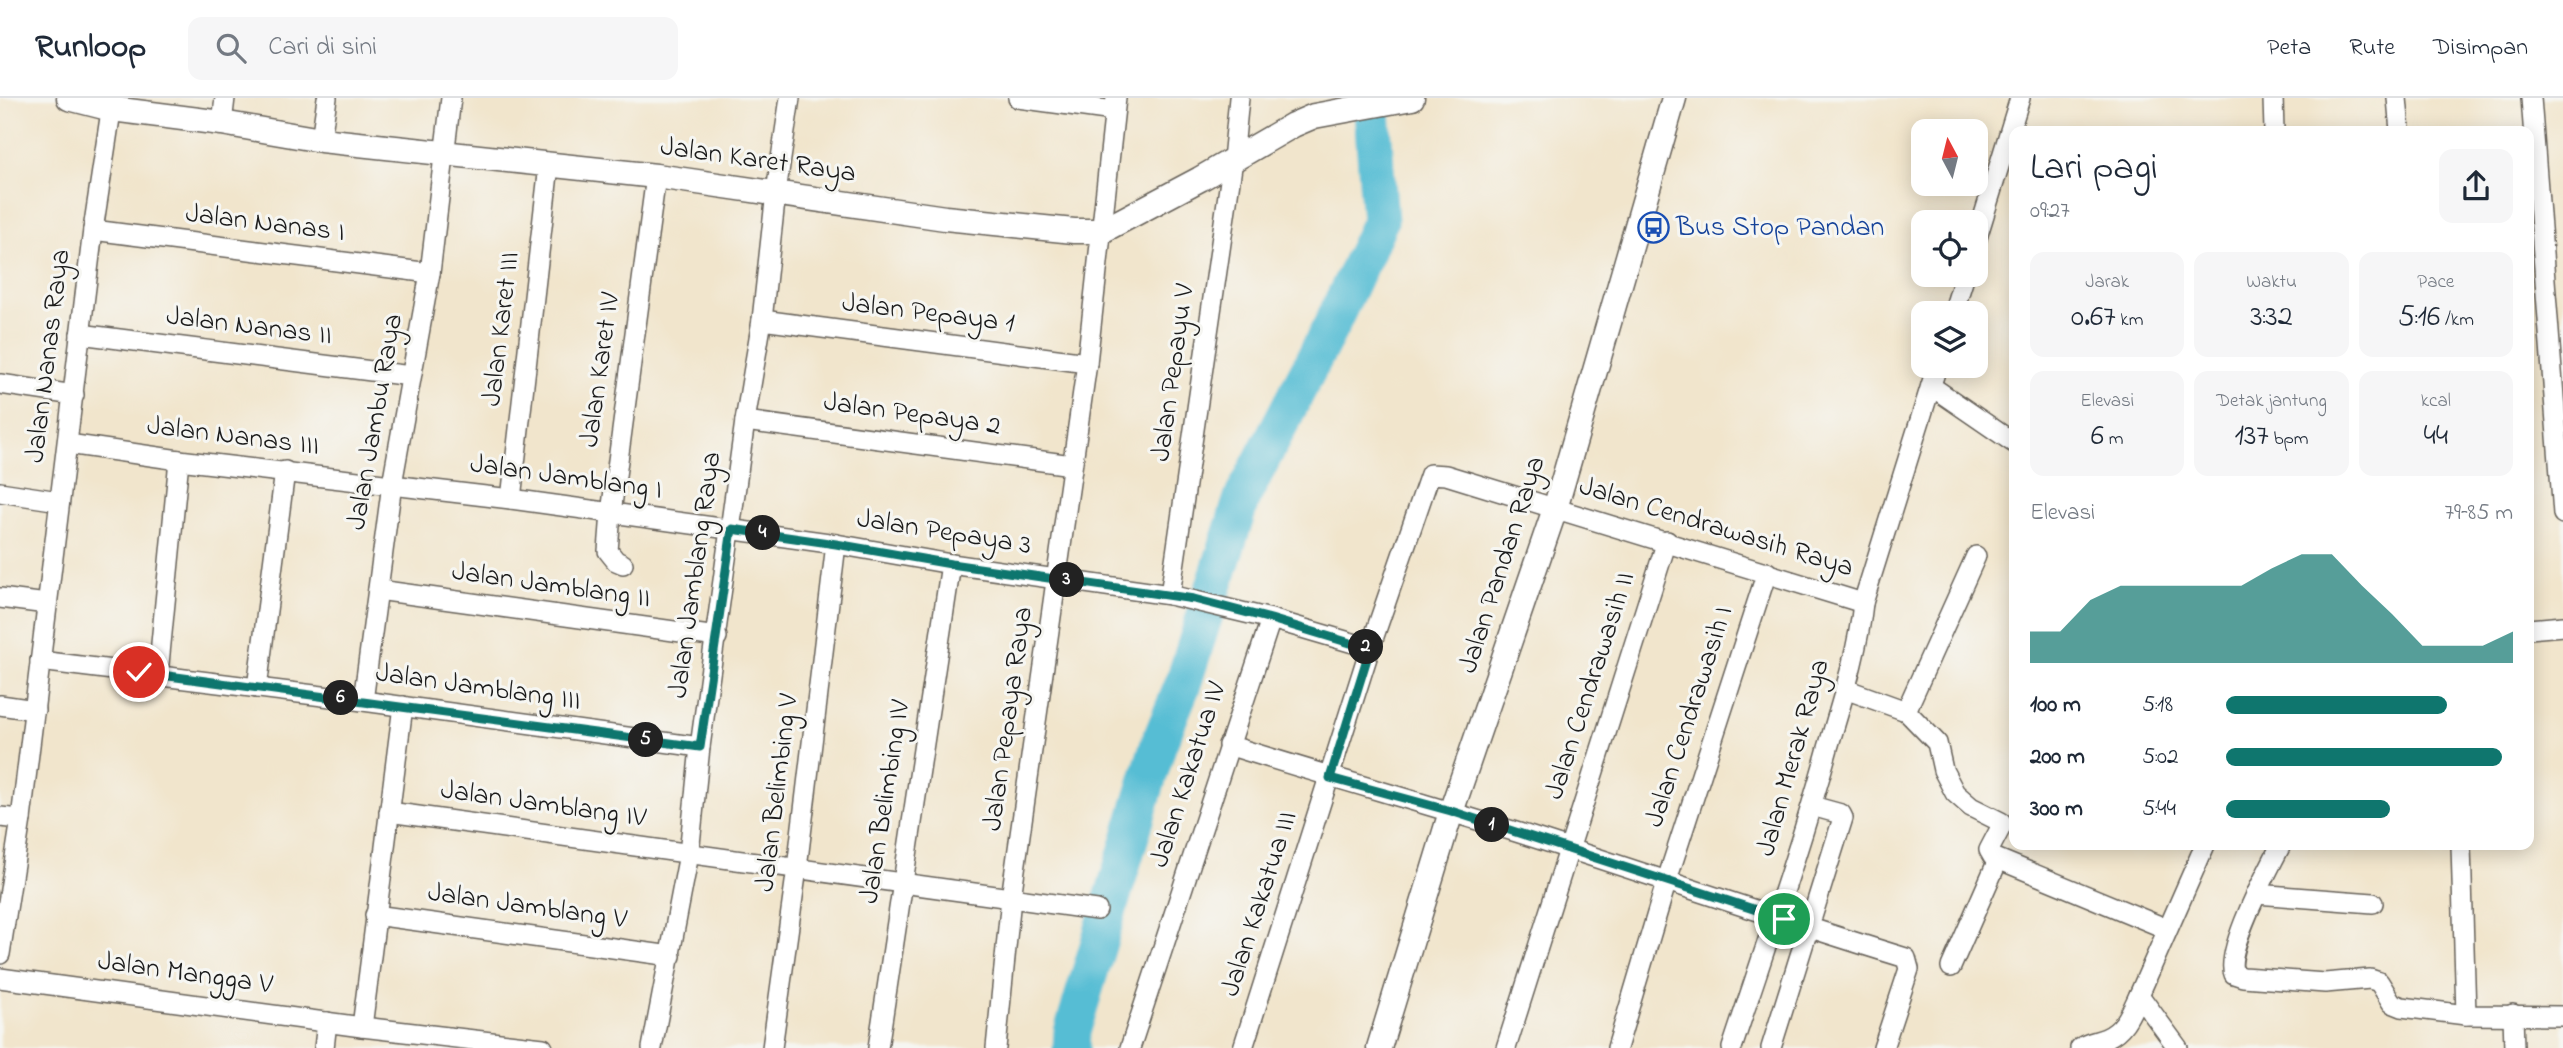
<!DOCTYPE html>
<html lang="id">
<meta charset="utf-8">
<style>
body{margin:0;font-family:"Indie Flower",sans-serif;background:#f6f6f7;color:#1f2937;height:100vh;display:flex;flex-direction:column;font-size:26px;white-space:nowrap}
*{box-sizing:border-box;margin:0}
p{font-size:23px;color:#747a83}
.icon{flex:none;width:38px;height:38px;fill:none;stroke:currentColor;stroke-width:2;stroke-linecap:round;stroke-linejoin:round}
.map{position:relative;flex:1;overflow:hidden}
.side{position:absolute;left:2009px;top:28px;width:525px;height:724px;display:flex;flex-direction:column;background:#fff;border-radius:14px;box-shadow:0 4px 18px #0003}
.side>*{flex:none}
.needle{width:46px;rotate:353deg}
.tools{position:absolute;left:1911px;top:21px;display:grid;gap:14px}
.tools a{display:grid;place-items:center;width:77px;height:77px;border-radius:14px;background:#fff;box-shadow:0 4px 18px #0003;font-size:35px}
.pin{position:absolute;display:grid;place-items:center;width:60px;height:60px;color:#fff;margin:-30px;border:4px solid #fff;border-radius:50%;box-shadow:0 2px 7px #0007}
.km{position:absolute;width:35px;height:35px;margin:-18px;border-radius:50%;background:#222;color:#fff;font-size:19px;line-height:35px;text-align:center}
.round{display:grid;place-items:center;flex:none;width:74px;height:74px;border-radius:14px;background:#f6f6f7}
.head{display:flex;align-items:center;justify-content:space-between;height:119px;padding:0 21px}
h1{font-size:38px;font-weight:600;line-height:52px}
.metrics{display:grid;grid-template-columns:repeat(3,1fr);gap:10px;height:119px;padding:7px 21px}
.metrics div{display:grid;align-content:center;border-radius:14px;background:#f6f6f7;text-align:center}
.metrics b{font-size:30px;font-weight:600}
.metrics small{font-size:19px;font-weight:400}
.metrics p{font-size:19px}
.chart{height:196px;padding:14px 21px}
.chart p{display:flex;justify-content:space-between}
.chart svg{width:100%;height:126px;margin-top:7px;fill:#0f766e;opacity:.7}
ul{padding:0 21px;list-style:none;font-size:23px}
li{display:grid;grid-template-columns:112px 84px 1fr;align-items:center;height:52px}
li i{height:18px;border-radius:9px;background:#0f766e}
header{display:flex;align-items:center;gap:42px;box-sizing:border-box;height:98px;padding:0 35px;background:#fff;border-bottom:2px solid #e0e1e3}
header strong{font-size:33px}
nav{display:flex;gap:38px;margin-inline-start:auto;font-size:24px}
.search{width:490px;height:63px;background:#f6f6f7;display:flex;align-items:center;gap:18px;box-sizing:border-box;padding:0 24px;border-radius:14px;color:#747a83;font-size:26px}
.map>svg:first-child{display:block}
</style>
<header>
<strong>Runloop</strong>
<div class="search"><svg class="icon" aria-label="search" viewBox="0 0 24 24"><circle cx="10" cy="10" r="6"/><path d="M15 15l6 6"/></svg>Cari di sini</div>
<nav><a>Peta</a><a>Rute</a><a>Disimpan</a></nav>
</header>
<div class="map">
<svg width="2563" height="950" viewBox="0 0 2563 950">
<rect width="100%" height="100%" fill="#f6f6f2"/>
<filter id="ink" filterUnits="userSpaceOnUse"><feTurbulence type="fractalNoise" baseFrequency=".0143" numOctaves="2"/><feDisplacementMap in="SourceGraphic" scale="14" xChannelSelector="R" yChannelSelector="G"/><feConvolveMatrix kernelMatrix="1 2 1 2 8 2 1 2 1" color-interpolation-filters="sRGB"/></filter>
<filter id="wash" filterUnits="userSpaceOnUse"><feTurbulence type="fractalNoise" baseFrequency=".00686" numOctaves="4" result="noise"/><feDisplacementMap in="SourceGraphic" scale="28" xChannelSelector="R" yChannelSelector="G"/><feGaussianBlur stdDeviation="1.57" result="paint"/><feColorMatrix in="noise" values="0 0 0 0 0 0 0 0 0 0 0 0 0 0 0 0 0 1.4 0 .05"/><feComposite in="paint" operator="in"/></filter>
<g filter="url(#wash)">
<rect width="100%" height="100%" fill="#f1e5cc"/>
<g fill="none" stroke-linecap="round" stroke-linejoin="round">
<path stroke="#57bdd4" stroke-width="37" d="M1071 950 1072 934 1158 648 1183 586 1242 400 1331 228 1380 123 1371 0"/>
</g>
</g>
<g filter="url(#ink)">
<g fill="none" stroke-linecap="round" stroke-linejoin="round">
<defs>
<g id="minor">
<path d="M1018 0 1114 13"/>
<path d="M2273 0 2274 33"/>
<path d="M2397 0 2400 33"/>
<path d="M2531 0 2563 416"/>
<path d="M222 25 225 0"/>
<path d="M321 42 327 0"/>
<path d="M93 132 430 175"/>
<path d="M1976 143 2020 0"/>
<path d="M1953 215 1965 177"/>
<path d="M762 222 1087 265"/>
<path d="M80 236 411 278"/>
<path d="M0 286 74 297"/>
<path d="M1931 288 2014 345"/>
<path d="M745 323 1072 367"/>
<path d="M68 346 179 362 511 401 836 446 951 466 1170 497 1271 521"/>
<path d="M0 394 59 403"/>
<path d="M511 401 549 67"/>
<path d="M623 466 616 463 608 453 611 415 656 78"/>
<path d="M378 492 717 539"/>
<path d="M1170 497 1233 62 1239 0"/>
<path d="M0 500 47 506"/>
<path d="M2529 531 2563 528"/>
<path d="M40 563 363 603 700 649"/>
<path d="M158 576 179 362"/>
<path d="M257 590 285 373"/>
<path d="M1845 591 1906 613 1976 458"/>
<path d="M363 603 392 386 430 175 451 0"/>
<path d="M0 607 35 612"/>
<path d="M1906 613 1937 645 1943 672 1955 695 1971 709 2001 724V729L1989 752 1993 759 2167 831"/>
<path d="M1228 647C1329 679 1431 707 1532 739 1657 779 1781 822 1906 860L1909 871 1883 950"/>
<path d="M389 714 1097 812"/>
<path d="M0 719 21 721"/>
<path d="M2281 747C2269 770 2224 854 2234 876L2243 879 2325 885 2370 881 2379 884 2392 905 2402 909 2466 917 2563 918"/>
<path d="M2461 747 2466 917"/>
<path d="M2256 796 2373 805"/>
<path d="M375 817 671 858"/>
<path d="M0 856 21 721 93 132 113 0"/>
<path d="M1951 869 1998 762"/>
<path d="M0 880 362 929 543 950"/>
<path d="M2139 897 2205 747"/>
<path d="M2513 916 2514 950"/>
<path d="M362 929 403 608"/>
<path d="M324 950 327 924"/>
<path d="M652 950 689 756 700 649 745 323 762 222 776 94 790 0"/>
<path d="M772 950 797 770 836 446"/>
<path d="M878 950 951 466"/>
<path d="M996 950 1011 800 1087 265 1116 0"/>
<path d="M1130 950 1271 521 1370 550"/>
<path d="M1243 950 1370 550 1430 376 1446 377 1863 505"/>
<path d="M1506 950 1667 443"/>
<path d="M1617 950 1667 782 1767 474"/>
<path d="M1732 950C1765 850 1800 751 1828 650 1842 602 1858 554 1863 505L1937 268"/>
<path d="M1771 950 1843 720 1841 716 1812 708"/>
<path d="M2080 950C2088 944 2097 944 2106 940 2125 932 2131 914 2139 897L2178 950"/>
</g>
<g id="tertiary">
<path d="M69 0 112 11 222 25 321 42 656 78 945 120 1074 133H1102L1200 81 1293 27 1314 18 1412 0"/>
<path d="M1379 950 1451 714 1555 411 1674 0"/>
</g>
</defs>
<use href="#minor" stroke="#67625a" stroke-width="22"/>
<use href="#tertiary" stroke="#67625a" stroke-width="27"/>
<use href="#minor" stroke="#fff" stroke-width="19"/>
<use href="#tertiary" stroke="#fff" stroke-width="24"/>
</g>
</g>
<g fill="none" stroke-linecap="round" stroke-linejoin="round" filter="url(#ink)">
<defs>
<path id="route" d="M139 574 700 649 732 431 836 446 951 466 1194 501 1271 521 1370 551 1330 680 1451 713 1784 821"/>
</defs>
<use href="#route" stroke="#fff" stroke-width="14"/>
<use href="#route" stroke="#0f766e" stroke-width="9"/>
</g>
<defs>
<symbol id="bus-ring" viewBox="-11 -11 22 22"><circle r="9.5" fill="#f6f6f2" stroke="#1a4fb4" stroke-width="1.5"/><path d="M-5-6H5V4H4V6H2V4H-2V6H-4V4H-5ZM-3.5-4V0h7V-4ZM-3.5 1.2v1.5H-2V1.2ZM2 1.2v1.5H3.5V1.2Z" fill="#1a4fb4"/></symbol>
</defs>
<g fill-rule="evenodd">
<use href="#bus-ring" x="1636" y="112" width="35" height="35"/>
</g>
<g text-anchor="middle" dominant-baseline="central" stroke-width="6" stroke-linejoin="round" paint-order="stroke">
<g font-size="28" fill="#1c1c1c" stroke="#f6f6f2">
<text transform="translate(758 63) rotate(8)">Jalan Karet Raya</text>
<text transform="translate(265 126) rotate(7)">Jalan Nanas I</text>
<text transform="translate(928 216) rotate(7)">Jalan Pepaya 1</text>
<text transform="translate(249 229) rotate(7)">Jalan Nanas II</text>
<text transform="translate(502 231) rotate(-83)">Jalan Karet III</text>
<text transform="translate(49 258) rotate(-83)">Jalan Nanas Raya</text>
<text transform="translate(601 272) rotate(-82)">Jalan Karet IV</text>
<text transform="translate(1174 275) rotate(-82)">Jalan Pepayu V</text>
<text transform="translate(912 317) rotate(8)">Jalan Pepaya 2</text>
<text transform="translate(376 324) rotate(-80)">Jalan Jambu Raya</text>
<text transform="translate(233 339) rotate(7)">Jalan Nanas III</text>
<text transform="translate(566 380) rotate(8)">Jalan Jamblang I</text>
<text transform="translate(1716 430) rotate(17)">Jalan Cendrawasih Raya</text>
<text transform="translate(944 435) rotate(9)">Jalan Pepaya 3</text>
<text transform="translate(1503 467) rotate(-72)">Jalan Pandan Raya</text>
<text transform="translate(696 477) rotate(-82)">Jalan Jamblang Raya</text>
<text transform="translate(551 488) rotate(8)">Jalan Jamblang II</text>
<text transform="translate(1591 588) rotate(-72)">Jalan Cendrawasih II</text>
<text transform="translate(478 590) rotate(8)">Jalan Jamblang III</text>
<text transform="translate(1690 619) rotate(-72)">Jalan Cendrawasih I</text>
<text transform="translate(1009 621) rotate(-82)">Jalan Pepaya Raya</text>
<text transform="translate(1794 660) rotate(-74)">Jalan Merak Raya</text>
<text transform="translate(1189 677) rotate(-72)">Jalan Kakatua IV</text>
<text transform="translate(778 695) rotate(-83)">Jalan Belimbing V</text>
<text transform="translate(886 704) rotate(-81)">Jalan Belimbing IV</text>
<text transform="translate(543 707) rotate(8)">Jalan Jamblang IV</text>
<text transform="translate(1260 806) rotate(-72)">Jalan Kakatua III</text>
<text transform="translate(527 809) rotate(8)">Jalan Jamblang V</text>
<text transform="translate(185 876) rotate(8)">Jalan Mangga V</text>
</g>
<g font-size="28" fill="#164399" stroke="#f6f6f2" text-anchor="start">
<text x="1676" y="130">Bus Stop Pandan</text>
</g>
</g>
</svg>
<div class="tools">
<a><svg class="needle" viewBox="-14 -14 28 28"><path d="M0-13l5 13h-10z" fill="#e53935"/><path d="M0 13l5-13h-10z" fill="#747a83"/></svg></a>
<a><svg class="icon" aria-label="locate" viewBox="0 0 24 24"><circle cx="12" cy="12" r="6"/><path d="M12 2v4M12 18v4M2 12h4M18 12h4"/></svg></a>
<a><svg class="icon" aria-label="layers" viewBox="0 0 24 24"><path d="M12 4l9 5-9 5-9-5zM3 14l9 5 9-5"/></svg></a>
</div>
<div class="pin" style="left:1784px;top:821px;background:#1e9e55"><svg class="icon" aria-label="arrive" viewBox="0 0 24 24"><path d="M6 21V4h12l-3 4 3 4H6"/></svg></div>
<div class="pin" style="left:139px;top:574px;background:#d93025"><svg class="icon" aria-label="check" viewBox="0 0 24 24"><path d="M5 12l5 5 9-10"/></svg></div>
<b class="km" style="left:1492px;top:727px">1</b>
<b class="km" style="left:1366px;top:549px">2</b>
<b class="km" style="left:1067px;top:482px">3</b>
<b class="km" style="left:763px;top:435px">4</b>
<b class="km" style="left:646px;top:642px">5</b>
<b class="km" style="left:341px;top:600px">6</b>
<section class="side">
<div class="head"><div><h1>Lari pagi</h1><p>09:27</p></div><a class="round"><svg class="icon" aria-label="share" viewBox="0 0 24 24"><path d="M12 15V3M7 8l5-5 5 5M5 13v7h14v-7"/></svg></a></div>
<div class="metrics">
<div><p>Jarak</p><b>0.67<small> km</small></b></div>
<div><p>Waktu</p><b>3:32</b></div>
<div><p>Pace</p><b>5:16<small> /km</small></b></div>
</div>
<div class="metrics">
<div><p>Elevasi</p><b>6<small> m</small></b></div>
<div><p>Detak jantung</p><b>137<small> bpm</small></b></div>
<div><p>kcal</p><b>44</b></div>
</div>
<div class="chart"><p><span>Elevasi</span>79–85 m</p>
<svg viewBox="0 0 160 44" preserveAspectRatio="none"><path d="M0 44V33L10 33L20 22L30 17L40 17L50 17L60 17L70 17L80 11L90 6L100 6L110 17L120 27L130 38L140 38L150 38L160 33V44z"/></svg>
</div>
<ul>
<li><b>100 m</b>5:18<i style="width:77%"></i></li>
<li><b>200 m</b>5:02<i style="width:96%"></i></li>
<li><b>300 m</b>5:44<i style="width:57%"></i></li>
</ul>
</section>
</div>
